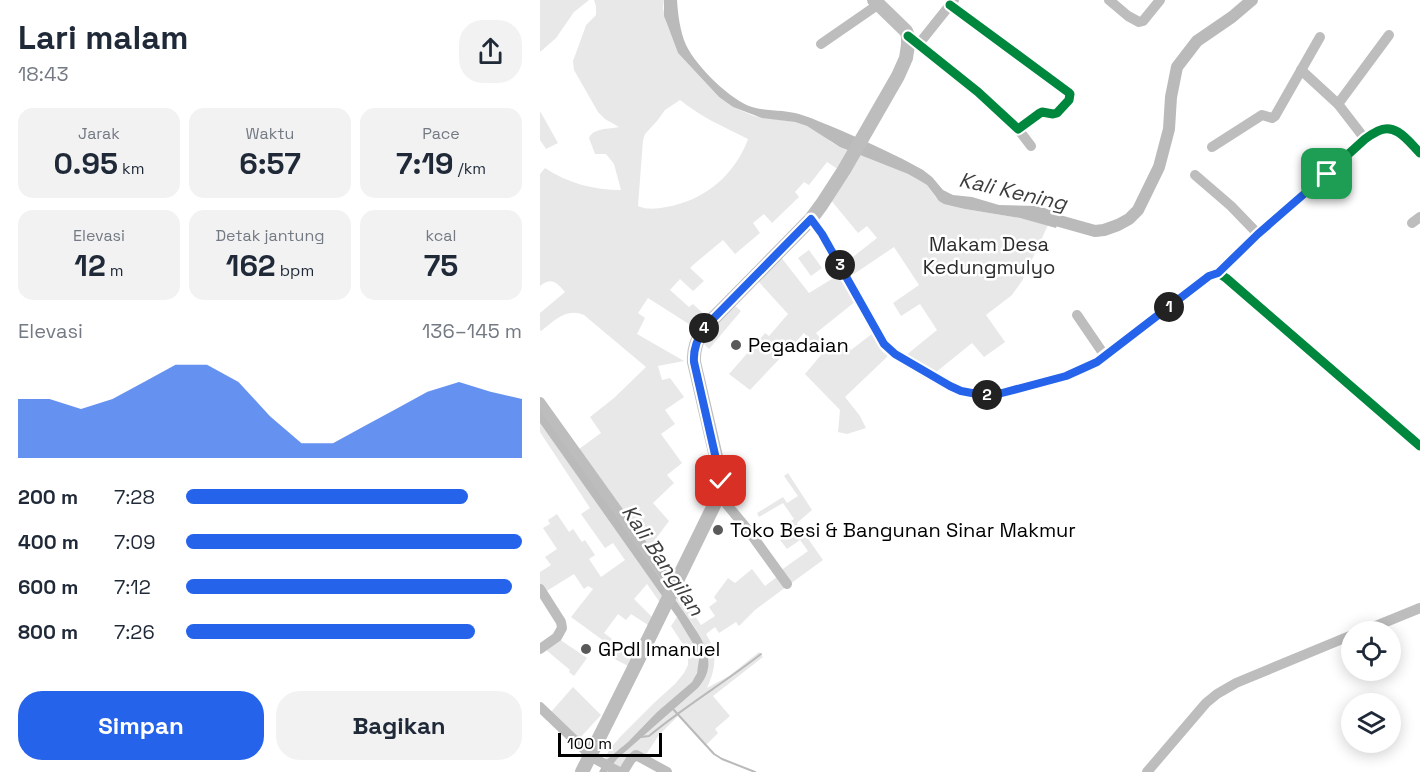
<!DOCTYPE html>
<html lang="id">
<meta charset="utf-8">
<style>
body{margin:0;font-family:"Space Grotesk",sans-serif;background:#f2f2f3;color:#1f2937;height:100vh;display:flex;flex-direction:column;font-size:22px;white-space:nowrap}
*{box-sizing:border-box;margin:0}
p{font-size:20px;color:#747a83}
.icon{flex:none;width:33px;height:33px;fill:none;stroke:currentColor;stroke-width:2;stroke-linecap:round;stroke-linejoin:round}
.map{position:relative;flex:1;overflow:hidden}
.sheet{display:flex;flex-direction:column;background:#fff;width:540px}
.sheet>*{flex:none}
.controls{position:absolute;left:801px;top:621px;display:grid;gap:12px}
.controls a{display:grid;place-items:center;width:60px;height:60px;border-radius:50%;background:#fff;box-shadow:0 3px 15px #0003;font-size:30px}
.scale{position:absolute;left:18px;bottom:15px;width:104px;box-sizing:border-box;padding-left:6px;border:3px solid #000;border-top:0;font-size:16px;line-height:21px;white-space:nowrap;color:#000;-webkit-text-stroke:4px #fff;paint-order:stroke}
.pin{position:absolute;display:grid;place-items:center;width:51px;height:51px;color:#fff;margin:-26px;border-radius:12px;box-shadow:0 3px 9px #0006}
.km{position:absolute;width:30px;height:30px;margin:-15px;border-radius:50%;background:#222;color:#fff;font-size:16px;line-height:30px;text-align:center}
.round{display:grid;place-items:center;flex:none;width:63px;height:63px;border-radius:24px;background:#f2f2f3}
.head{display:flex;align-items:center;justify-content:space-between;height:102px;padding:0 18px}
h1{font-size:33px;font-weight:600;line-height:45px}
.figures{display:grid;grid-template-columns:repeat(3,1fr);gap:9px;height:102px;padding:6px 18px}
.figures div{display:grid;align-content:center;border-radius:15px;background:#f2f2f3;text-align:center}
.figures b{font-size:30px;font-weight:600}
.figures small{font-size:16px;font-weight:400}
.figures p{font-size:16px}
.chart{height:168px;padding:12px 18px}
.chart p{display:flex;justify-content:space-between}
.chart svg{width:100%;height:108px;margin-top:6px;fill:#2563eb;opacity:.7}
.cta{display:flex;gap:12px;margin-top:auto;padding:12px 18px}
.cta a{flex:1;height:69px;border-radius:24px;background:#2563eb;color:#fff;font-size:24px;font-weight:600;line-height:69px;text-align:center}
.cta a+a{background:#f2f2f3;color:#1f2937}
ul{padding:0 18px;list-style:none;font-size:20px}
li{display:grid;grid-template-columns:96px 72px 1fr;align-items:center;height:45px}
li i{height:15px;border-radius:8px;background:#2563eb}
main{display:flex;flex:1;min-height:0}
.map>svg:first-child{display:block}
</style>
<main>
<section class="sheet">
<div class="head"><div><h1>Lari malam</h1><p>18:43</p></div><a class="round"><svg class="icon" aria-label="share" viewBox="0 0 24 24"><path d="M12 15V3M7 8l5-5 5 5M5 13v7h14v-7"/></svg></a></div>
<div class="figures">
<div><p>Jarak</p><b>0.95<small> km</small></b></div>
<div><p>Waktu</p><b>6:57</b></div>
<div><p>Pace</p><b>7:19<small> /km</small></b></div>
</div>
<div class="figures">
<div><p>Elevasi</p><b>12<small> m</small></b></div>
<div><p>Detak jantung</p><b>162<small> bpm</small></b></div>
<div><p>kcal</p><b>75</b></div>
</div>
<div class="chart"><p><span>Elevasi</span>136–145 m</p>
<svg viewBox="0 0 160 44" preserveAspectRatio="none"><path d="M0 44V20L10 20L20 24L30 20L40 13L50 6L60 6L70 13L80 27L90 38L100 38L110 31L120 24L130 17L140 13L150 17L160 20V44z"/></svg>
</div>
<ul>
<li><b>200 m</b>7:28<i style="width:84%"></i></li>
<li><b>400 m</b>7:09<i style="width:100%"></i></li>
<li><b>600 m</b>7:12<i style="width:97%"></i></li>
<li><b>800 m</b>7:26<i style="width:86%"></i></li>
</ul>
<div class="cta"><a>Simpan</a><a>Bagikan</a></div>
</section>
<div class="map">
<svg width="880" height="772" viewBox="0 0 880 772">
<rect width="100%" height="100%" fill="#fff"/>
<g fill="#e8e8e8" fill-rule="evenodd">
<path d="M0 0H49L34 12 16 38 0 52Z"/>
<path d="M54 0H124L123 8 126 22 138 53 179 97 193 107 214 116 255 122 267 126 282 135 293 143 309 151 299 170 287 162 269 185 264 182 255 192 259 197 232 223 224 214 213 223 220 233 195 254 183 240 153 265 150 268 164 281 153 291 140 279 130 290 149 307 153 304 165 315 155 328 108 298 98 313 105 318 97 334 144 361 118 366 122 380 130 378 144 397 125 410 135 424 121 434 142 463 127 475 134 483 113 503 129 521 109 548 39 449 61 433 50 417 74 398 106 367 44 315C26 307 14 321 1 331L0 330V313L25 292C16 282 12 277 0 286V174L5 168C27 183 54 190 81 190L74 164 66 154H55L49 138C53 128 69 129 79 127L65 119 58 112 34 70 33 61 44 31 46 25 56 15V6ZM140 100C161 117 184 127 208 139 195 175 164 201 126 207 116 209 107 210 98 206L103 140 105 134 117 121 125 110Z"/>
<path d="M0 111 18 143 6 149 0 140Z"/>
<path d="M318 154 368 174 387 185 396 198 425 209 480 218 508 225 482 281 472 295 446 315 465 342 444 357 432 343 395 373 365 356 397 330 380 304 361 316 353 303 379 285 354 247 311 276 304 264 337 238 327 226 318 233 290 199Z"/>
<path d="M269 250 282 268 271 276 258 258Z"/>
<path d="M240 256 269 293 300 274 316 301 276 333 289 349 302 339 311 350 333 333 348 356 305 397 320 416 326 428 307 434 298 432 300 410 265 374 281 355 264 333 210 390 189 374 225 333 229 336 248 314 218 281Z"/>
<path d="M194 305 201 311 169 349 163 343 171 330Z"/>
<path d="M0 423 124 598 121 604 107 584 94 599 112 617 108 625 91 614 86 620 78 614 64 633 72 639 68 644 31 617 53 589 48 586 44 589 34 574 5 592 0 584V572L11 565 5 557 17 549 3 528 10 524 8 520 17 514 29 532 33 529 42 542 45 540 55 555 49 559 61 577 85 560 73 543 65 548 41 514 50 508 0 432Z"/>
<path d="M248 473 272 510 257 523 283 560 250 584 240 571 268 551 260 540 247 549 240 540 247 535 242 527 254 519 243 503 219 517 217 513 243 497 247 503 258 496 244 476Z"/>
<path d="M212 569 225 586 238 576 246 587 215 610 199 626 196 622 179 633 175 627 166 634C178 653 176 668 167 688L189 676 219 652 223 657 173 696 190 716 175 729 178 733 165 746 138 716 119 735 105 756 91 755 77 772H67L77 759 158 688C184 659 152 624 135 599L139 592 161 625 175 616 169 607 177 601 174 597 188 578 195 583Z"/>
<path d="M137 617C151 639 169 656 152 682L117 712 88 742 65 761 61 767 69 750 81 736 115 702 135 684 144 673 148 665V652L131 626Z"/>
<path d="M19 639 47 658 34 676 29 672 30 670 5 649Z"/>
<path d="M73 647 93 657 88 666 69 656Z"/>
<path d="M33 687 61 715 39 739 11 712Z"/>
</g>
<g fill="#bababa">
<path d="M124 0H137C138 15 140 31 146 45 156 66 190 100 212 107 228 112 246 109 262 115 275 119 287 125 300 130 328 142 356 155 383 170L392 177 403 190 413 195 432 197 459 205 499 206 521 214 516 228 480 218 425 209 404 204 399 201 387 185 382 182 368 174 300 147 267 126 255 122 222 118 193 107 179 97 138 53 124 16Z"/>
<path d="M0 407 146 615C161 638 181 662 158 688L77 759 67 772H59L65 761 88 742 117 712 152 682 157 673 159 659 157 650 137 617 0 423Z"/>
</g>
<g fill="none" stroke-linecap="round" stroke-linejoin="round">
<g stroke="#bababa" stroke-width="2">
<path d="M133 709 174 754 182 759 215 772"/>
<path d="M101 737 109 736C145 706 184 683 221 654"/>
</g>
<path stroke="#bababa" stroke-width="12" d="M505 217 555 231 564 230 578 225 589 219 598 210 619 167 629 129 631 97 637 67 657 41 692 17 712 0"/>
<g stroke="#bdbdbd" stroke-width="10">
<path d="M569 0 588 16 599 22 603 21 620 0"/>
<path d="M368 36 438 92 478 129 500 113 502 112 513 114 517 113 529 100 530 94 528 92 410 5"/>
<path d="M281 44 339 4"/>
<path d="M378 45 414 0"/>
<path d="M761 70 798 104 825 139"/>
<path d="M798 104 849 35"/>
<path d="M478 129 491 146"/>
<path d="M672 147 722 115 732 118 735 116 780 37"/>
<path d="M655 175 691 206 718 234"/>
<path d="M271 219 282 234 347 347C357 357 370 364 382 371 398 380 414 390 432 394 453 397 472 391 492 385 514 379 536 373 557 362L669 276 678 273 686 278 880 446"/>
<path d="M872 223 880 217"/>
<path d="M678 273C725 227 776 184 825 139 829 136 834 133 838 131 856 122 869 142 880 153"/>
<path d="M537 315 565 356"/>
<path d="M0 402 134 589"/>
<path d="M179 495 208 530 247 584"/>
<path d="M0 589 21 622 22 628 17 637 0 649"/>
<path d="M821 632 880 608"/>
<path d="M0 707 45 750 50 756 79 772"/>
<path d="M83 772 91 759 96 755 127 772"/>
<path d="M607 772 666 703 677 694 696 683 812 635"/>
</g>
<path stroke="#bdbdbd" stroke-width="14" d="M42 772 108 640 179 495 181 481 180 474 154 362C153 349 157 339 164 328L271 219 282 204 304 170 358 76 366 58 368 45V36L366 31 334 0"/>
<defs>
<g id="cycleway">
<path d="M368 36 438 92 478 129 500 113 502 112 513 114 517 113 529 100 530 94 528 92 410 5"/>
<path d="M271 219 282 234 347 347C357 357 370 364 382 371 398 380 414 390 432 394 453 397 472 391 492 385 514 379 536 373 557 362L669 276 678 273 686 278 880 446"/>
<path d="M678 273C725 227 776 184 825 139 829 136 834 133 838 131 856 122 869 142 880 153"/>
</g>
</defs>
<use href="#cycleway" stroke="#fff" stroke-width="13"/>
<use href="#cycleway" stroke="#00873e" stroke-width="9"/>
</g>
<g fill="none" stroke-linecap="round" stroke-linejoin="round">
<defs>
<path id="route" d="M181 481 154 362C153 349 157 339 164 328L271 219 282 234 344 344 355 354 410 386 421 391 437 394 462 393 526 376 557 362 669 276 678 273 718 234 787 174"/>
</defs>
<use href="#route" stroke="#fff" stroke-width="12"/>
<use href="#route" stroke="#2563eb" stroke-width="8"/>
</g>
<g fill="#595959" stroke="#fff" stroke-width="2">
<circle cx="196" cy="345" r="6"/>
<circle cx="178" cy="530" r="6"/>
<circle cx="46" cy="649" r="6"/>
</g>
<g text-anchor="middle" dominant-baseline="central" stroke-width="5" stroke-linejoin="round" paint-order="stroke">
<g font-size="20" fill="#2c2c2c" stroke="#fff">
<text x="449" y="244">Makam Desa<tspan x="449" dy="23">Kedungmulyo</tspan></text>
</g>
<g font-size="20" fill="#000" stroke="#fff" text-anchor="start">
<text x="208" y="345">Pegadaian</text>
<text x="190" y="530">Toko Besi &amp; Bangunan Sinar Makmur</text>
<text x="58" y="649">GPdI Imanuel</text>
</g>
<g font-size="21" font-style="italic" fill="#3d3d3d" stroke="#fff">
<text transform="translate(473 191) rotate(13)">Kali Kening</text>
<text transform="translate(123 560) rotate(56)">Kali Bangilan</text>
</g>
</g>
</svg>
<div class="controls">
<a><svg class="icon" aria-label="locate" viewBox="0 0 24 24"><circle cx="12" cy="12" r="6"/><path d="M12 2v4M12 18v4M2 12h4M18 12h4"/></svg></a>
<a><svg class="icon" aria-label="layers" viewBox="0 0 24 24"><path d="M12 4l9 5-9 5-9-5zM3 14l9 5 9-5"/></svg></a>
</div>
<div class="scale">100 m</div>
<div class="pin" style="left:787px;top:174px;background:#1e9e55"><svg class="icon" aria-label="arrive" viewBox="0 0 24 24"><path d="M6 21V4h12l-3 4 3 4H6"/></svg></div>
<div class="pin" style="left:181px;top:481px;background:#d93025"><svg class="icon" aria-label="check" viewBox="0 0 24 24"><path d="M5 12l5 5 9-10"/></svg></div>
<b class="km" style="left:629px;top:307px">1</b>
<b class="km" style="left:447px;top:395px">2</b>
<b class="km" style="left:300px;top:265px">3</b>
<b class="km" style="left:164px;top:328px">4</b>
</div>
</main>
